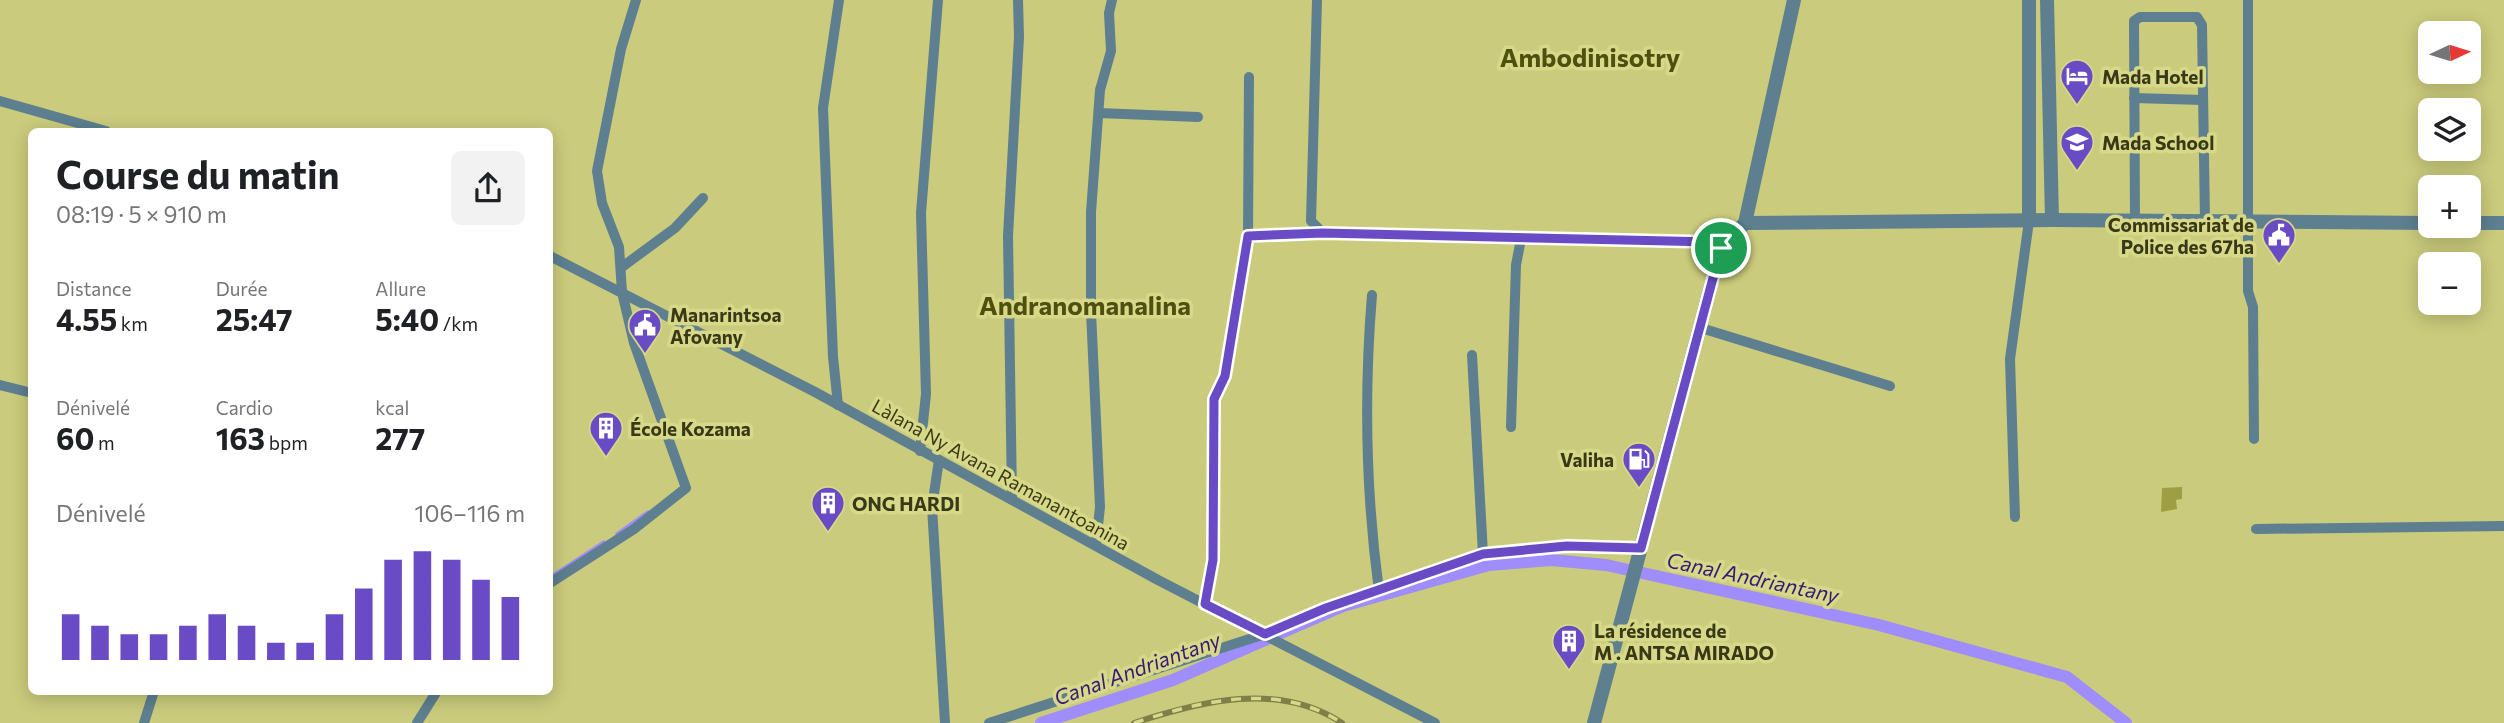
<!DOCTYPE html>
<html lang="fr">
<meta charset="utf-8">
<style>
body{margin:0;font-family:Commissioner,sans-serif;background:#f2f2f2;color:#202124;height:100vh;display:flex;flex-direction:column;font-size:26px;white-space:nowrap}
*{box-sizing:border-box;margin:0}
p{font-size:23px;color:#757577}
.icon{flex:none;width:38px;height:38px;fill:none;stroke:currentColor;stroke-width:2;stroke-linecap:round;stroke-linejoin:round}
.map{position:relative;flex:1;overflow:hidden}
.side{position:absolute;left:28px;top:128px;width:525px;height:567px;display:flex;flex-direction:column;background:#fff;border-radius:10px;box-shadow:0 4px 18px #0003}
.side>*{flex:none}
.needle{width:46px;rotate:86deg}
.tools{position:absolute;left:2418px;top:21px;display:grid;gap:14px}
.tools a{display:grid;place-items:center;width:63px;height:63px;border-radius:10px;background:#fff;box-shadow:0 4px 18px #0003;font-size:35px}
.pin{position:absolute;display:grid;place-items:center;width:60px;height:60px;color:#fff;margin:-30px;border:4px solid #fff;border-radius:50%;box-shadow:0 2px 7px #0007}
.round{display:grid;place-items:center;flex:none;width:74px;height:74px;border-radius:10px;background:#f2f2f2}
.summary{display:flex;align-items:center;justify-content:space-between;height:119px;padding:0 28px}
h1{font-size:38px;font-weight:700;line-height:52px}
.figures{display:grid;grid-template-columns:repeat(3,1fr);gap:10px;height:119px;padding:7px 28px}
.figures div{display:grid;align-content:center}
.figures b{font-size:30px;font-weight:700}
.figures small{font-size:19px;font-weight:400}
.figures p{font-size:19px}
.chart{height:196px;padding:14px 28px}
.chart p{display:flex;justify-content:space-between}
.chart svg{width:100%;height:126px;margin-top:7px;stroke:#694cc5;stroke-width:6}
.map>svg:first-child{display:block}
</style>
<div class="map">
<svg width="2504" height="723" viewBox="0 0 2504 723">
<rect width="100%" height="100%" fill="#cacb7c"/>
<path fill="#9e9f44" d="M2182 487V499L2176 500 2177 509 2161 512 2162 488Z"/>
<g fill="none" stroke-linecap="round" stroke-linejoin="round">
<g stroke="#9f8dfb" stroke-width="3.5">
<path d="M617 534 648 512"/>
<path d="M552 576 604 542"/>
</g>
<path stroke="#9f8dfb" stroke-width="12" d="M1041 723 1173 680 1343 606 1489 565 1551 560 1606 565 1879 625 2067 677 2126 723"/>
<g stroke="#5d7f90" stroke-width="10">
<path d="M1317 0 1311 221 1323 233 1713 242 1721 248"/>
<path d="M2248 0V291L2253 307 2254 439"/>
<path d="M2134 98 2203 100"/>
<path d="M0 101 106 131"/>
<path d="M1099 113 1198 117"/>
<path d="M2135 222 2134 21 2140 17H2197L2202 25 2205 222"/>
<path d="M1248 236 1323 233"/>
<path d="M550 256 815 392 1158 580 1435 723"/>
<path d="M622 267 675 228 703 198"/>
<path d="M1372 295C1364 392 1366 494 1379 591"/>
<path d="M1701 328 1890 386"/>
<path d="M1472 355 1483 554"/>
<path d="M0 385 32 393"/>
<path d="M838 405 833 357 823 108 839 0"/>
<path d="M1511 427 1516 265 1521 239"/>
<path d="M920 451 926 394 921 213 938 0"/>
<path d="M939 460 932 507 945 723"/>
<path d="M1012 498 1008 236 1019 37 1018 0"/>
<path d="M2015 517 2010 359 2029 221"/>
<path d="M2256 529 2504 526"/>
<path d="M1096 544 1100 507 1091 312V212L1100 90 1111 51 1109 13 1112 0"/>
<path d="M550 583 634 529 686 488 634 343 622 292 619 247 602 203 597 171 621 49 636 0"/>
<path d="M1205 604 1213 560 1214 399 1225 376 1248 236 1249 77"/>
<path d="M144 723 154 691"/>
<path d="M417 723 437 691"/>
<path d="M989 723 1265 634 1326 608 1483 554 1567 546 1641 548"/>
</g>
<g stroke="#5d7f90" stroke-width="14">
<path d="M2029 0V221"/>
<path d="M2047 0 2052 220"/>
<path d="M1745 223 2052 220 2431 223"/>
<path d="M2469 223H2504"/>
<path d="M1594 723 1721 248 1745 223 1794 0"/>
</g>
<defs>
<path id="rail" d="M1134 723C1201 701 1278 681 1342 723"/>
</defs>
<use href="#rail" stroke="#7f7f48" stroke-width="6"/>
<use href="#rail" stroke="#d7d988" stroke-width="3.5" stroke-dasharray="10" stroke-linecap="butt"/>
</g>
<g fill="none" stroke-linecap="round" stroke-linejoin="round">
<defs>
<path id="route" d="M1323 233 1713 242 1721 248 1641 548 1567 546 1483 554 1326 608 1265 634 1205 604 1213 560 1214 399 1225 376 1248 236Z"/>
</defs>
<use href="#route" stroke="#fff" stroke-width="14"/>
<use href="#route" stroke="#694cc5" stroke-width="9"/>
</g>
<defs>
<symbol id="hotel-pin" viewBox="-11 -11 22 30"><path d="M0 17L-7.5 6A9.5 9.5 0 1 1 7.5 6Z" fill="#694cc5" stroke="#d7d988"/><path d="M-6-4.5h1.5V1H6V5H4.5V3h-9V5H-6ZM-4 0a1.8 1.8 0 1 1 3.6 0ZM.5 0V-2.5h3Q6-2.5 6 0Z" fill="#fff"/></symbol>
<symbol id="school-pin" viewBox="-11 -11 22 30"><path d="M0 17L-7.5 6A9.5 9.5 0 1 1 7.5 6Z" fill="#694cc5" stroke="#d7d988"/><path d="M0-5L7-2L0 1L-7-2ZM-4 1L0 2.5L4 1V4Q0 6-4 4Z" fill="#fff"/></symbol>
<symbol id="civic-pin" viewBox="-11 -11 22 30"><path d="M0 17L-7.5 6A9.5 9.5 0 1 1 7.5 6Z" fill="#694cc5" stroke="#d7d988"/><path d="M-.6-6.5H3V-4.5H.6V-3L4-1V1h2V6H-6V1h2V-1L-.6-3ZM-1.2 2.5V6h2.4V2.5Z" fill="#fff"/></symbol>
<symbol id="building-pin" viewBox="-11 -11 22 30"><path d="M0 17L-7.5 6A9.5 9.5 0 1 1 7.5 6Z" fill="#694cc5" stroke="#d7d988"/><path d="M-4-6H4V6H1V3H-1V6H-4ZM-2.5-4.3h1.7v1.8h-1.7ZM.8-4.3h1.7v1.8H.8ZM-2.5-1h1.7V.8h-1.7ZM.8-1h1.7V.8H.8Z" fill="#fff"/></symbol>
<symbol id="fuel-pin" viewBox="-11 -11 22 30"><path d="M0 17L-7.5 6A9.5 9.5 0 1 1 7.5 6Z" fill="#694cc5" stroke="#d7d988"/><path d="M-5.5-6h7V0h2V4h1.3V-2.5L3-4.5l.8-.8L6-3V5H2.5V1h-1V6h-7ZM-4.2-4.7v3.2H.2V-4.7Z" fill="#fff"/></symbol>
</defs>
<g fill-rule="evenodd">
<use href="#hotel-pin" x="2058" y="57" width="38" height="52"/>
<use href="#school-pin" x="2058" y="123" width="38" height="52"/>
<use href="#civic-pin" x="2260" y="216" width="38" height="52"/>
<use href="#civic-pin" x="626" y="306" width="38" height="52"/>
<use href="#building-pin" x="587" y="409" width="38" height="52"/>
<use href="#fuel-pin" x="1620" y="440" width="38" height="52"/>
<use href="#building-pin" x="809" y="484" width="38" height="52"/>
<use href="#building-pin" x="1550" y="622" width="38" height="52"/>
</g>
<g text-anchor="middle" dominant-baseline="central" stroke-width="7" stroke-linejoin="round" paint-order="stroke">
<g font-size="19" font-weight="bold" fill="#393918" stroke="#d7d988" text-anchor="start">
<text x="2102" y="76">Mada Hotel</text>
<text x="2102" y="142">Mada School</text>
<text x="2254" y="224" text-anchor="end">Commissariat de<tspan x="2254" dy="22">Police des 67ha</tspan></text>
<text x="670" y="314">Manarintsoa<tspan x="670" dy="22">Afovany</tspan></text>
<text x="630" y="428">École Kozama</text>
<text x="1614" y="459" text-anchor="end">Valiha</text>
<text x="852" y="503">ONG HARDI</text>
<text x="1594" y="630">La résidence de<tspan x="1594" dy="22">M . ANTSA MIRADO</tspan></text>
</g>
<g font-size="19" fill="#393918" stroke="#d7d988">
<text transform="translate(1001 474) rotate(29)">Làlana Ny Avana Ramanantoanina</text>
</g>
<g font-size="21" font-style="italic" fill="#361878" stroke="#d7d988">
<text transform="translate(1753 577) rotate(12)">Canal Andriantany</text>
<text transform="translate(1137 668) rotate(-20)">Canal Andriantany</text>
</g>
<g font-size="26" font-weight="bold" fill="#4f4f10" stroke="#d7d988">
<text x="1590" y="56">Ambodinisotry</text>
<text x="1085" y="304">Andranomanalina</text>
</g>
</g>
</svg>
<div class="tools">
<a><svg class="needle" viewBox="-14 -14 28 28"><path d="M0-13l5 13h-10z" fill="#e53935"/><path d="M0 13l5-13h-10z" fill="#757577"/></svg></a>
<a><svg class="icon" aria-label="layers" viewBox="0 0 24 24"><path d="M12 4l9 5-9 5-9-5zM3 14l9 5 9-5"/></svg></a>
<a>+</a>
<a>−</a>
</div>
<div class="pin" style="left:1721px;top:248px;background:#1e9e55"><svg class="icon" aria-label="arrive" viewBox="0 0 24 24"><path d="M6 21V4h12l-3 4 3 4H6"/></svg></div>
<section class="side">
<div class="summary"><div><h1>Course du matin</h1><p>08:19 · 5 × 910 m</p></div><a class="round"><svg class="icon" aria-label="share" viewBox="0 0 24 24"><path d="M12 15V3M7 8l5-5 5 5M5 13v7h14v-7"/></svg></a></div>
<div class="figures">
<div><p>Distance</p><b>4.55<small> km</small></b></div>
<div><p>Durée</p><b>25:47</b></div>
<div><p>Allure</p><b>5:40<small> /km</small></b></div>
</div>
<div class="figures">
<div><p>Dénivelé</p><b>60<small> m</small></b></div>
<div><p>Cardio</p><b>163<small> bpm</small></b></div>
<div><p>kcal</p><b>277</b></div>
</div>
<div class="chart"><p><span>Dénivelé</span>106–116 m</p>
<svg viewBox="0 0 160 44" preserveAspectRatio="none"><path d="M5 44V28M15 44V32M25 44V35M35 44V35M45 44V32M55 44V28M65 44V32M75 44V38M85 44V38M95 44V28M105 44V19M115 44V9M125 44V6M135 44V9M145 44V16M155 44V22"/></svg>
</div>
</section>
</div>
